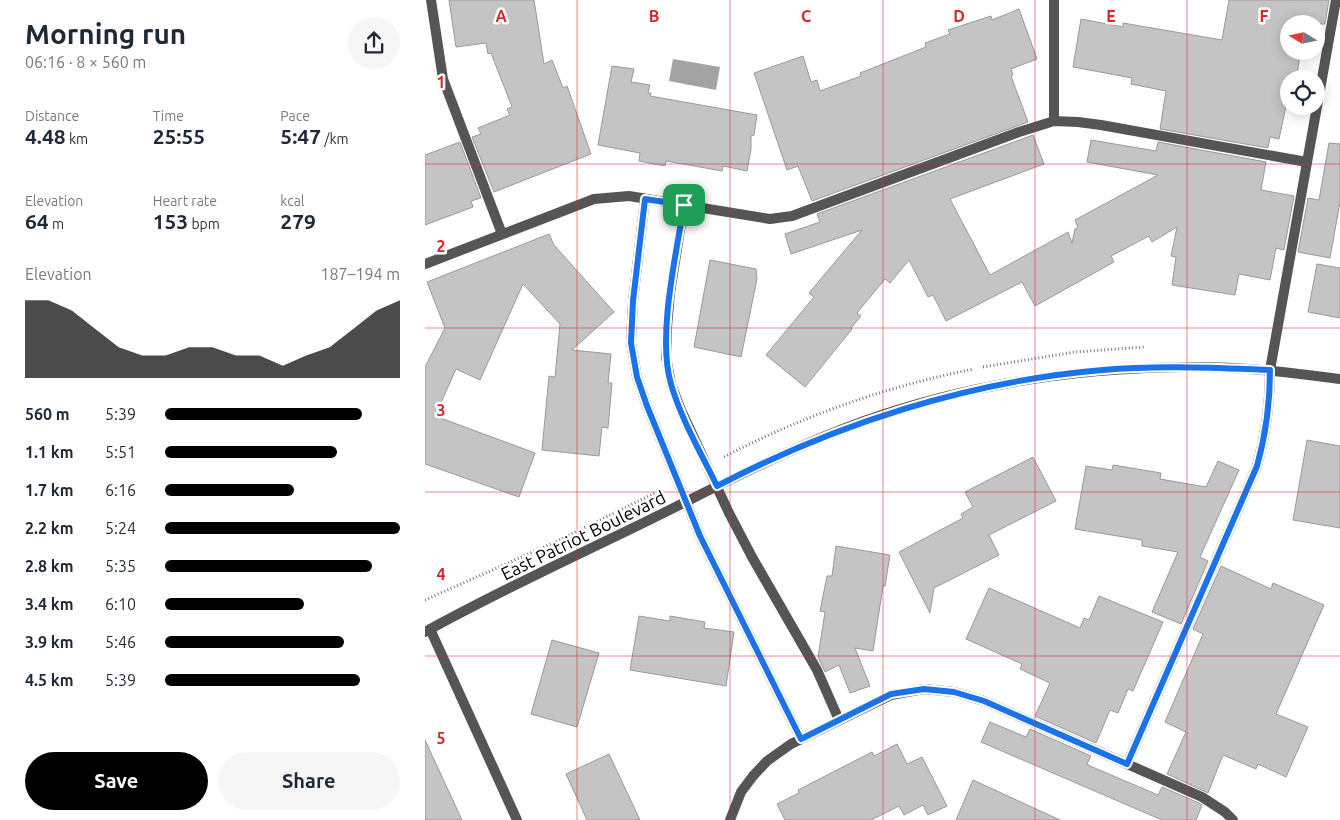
<!DOCTYPE html>
<meta charset="utf-8">
<style>
body{margin:0;font-family:Ubuntu,sans-serif;background:#f6f6f7;color:#1f2937;height:100vh;display:flex;flex-direction:column;font-size:19px;white-space:nowrap}
*{box-sizing:border-box;margin:0}
p{font-size:16px;color:#747a83}
.icon{flex:none;width:28px;height:28px;fill:none;stroke:currentColor;stroke-width:2;stroke-linecap:round;stroke-linejoin:round}
.map{position:relative;flex:1;overflow:hidden}
.drawer{display:flex;flex-direction:column;background:#fff;width:425px}
.drawer>*{flex:none}
.needle{width:32px;rotate:280deg}
.buttons{position:absolute;left:855px;top:15px;display:grid;gap:10px}
.buttons a{display:grid;place-items:center;width:45px;height:45px;border-radius:50%;background:#fff;box-shadow:0 2px 12px #0003;font-size:25px}
.pin{position:absolute;display:grid;place-items:center;width:42px;height:42px;color:#fff;margin:-21px;border-radius:10px;box-shadow:0 2px 8px #0006}
.round{display:grid;place-items:center;flex:none;width:52px;height:52px;border-radius:26px;background:#f6f6f7}
.head{display:flex;align-items:center;justify-content:space-between;height:85px;padding:0 25px}
h1{font-size:28px;font-weight:700;line-height:38px}
.figures{display:grid;grid-template-columns:repeat(3,1fr);gap:8px;height:85px;padding:5px 25px}
.figures div{display:grid;align-content:center}
.figures b{font-size:21px;font-weight:700}
.figures small{font-size:14px;font-weight:400}
.figures p{font-size:14px}
.chart{height:140px;padding:10px 25px}
.chart p{display:flex;justify-content:space-between}
.chart svg{width:100%;height:90px;margin-top:5px;fill:#000;opacity:.7}
.button{display:flex;gap:10px;margin-top:auto;padding:10px 25px}
.button a{flex:1;height:58px;border-radius:30px;background:#000;color:#fff;font-size:20px;font-weight:700;line-height:58px;text-align:center}
.button a+a{background:#f6f6f7;color:#1f2937}
ul{padding:0 25px;list-style:none;font-size:16px}
li{display:grid;grid-template-columns:80px 60px 1fr;align-items:center;height:38px}
li i{height:12px;border-radius:6px;background:#000}
main{display:flex;flex:1;min-height:0}
.map>svg:first-child{display:block}
</style>
<main>
<section class="drawer">
<div class="head"><div><h1>Morning run</h1><p>06:16 · 8 × 560 m</p></div><a class="round"><svg class="icon" aria-label="share" viewBox="0 0 24 24"><path d="M12 15V3M7 8l5-5 5 5M5 13v7h14v-7"/></svg></a></div>
<div class="figures">
<div><p>Distance</p><b>4.48<small> km</small></b></div>
<div><p>Time</p><b>25:55</b></div>
<div><p>Pace</p><b>5:47<small> /km</small></b></div>
</div>
<div class="figures">
<div><p>Elevation</p><b>64<small> m</small></b></div>
<div><p>Heart rate</p><b>153<small> bpm</small></b></div>
<div><p>kcal</p><b>279</b></div>
</div>
<div class="chart"><p><span>Elevation</span>187–194 m</p>
<svg viewBox="0 0 160 44" preserveAspectRatio="none"><path d="M0 44V6L10 6L20 11L30 20L40 29L50 33L60 33L70 29L80 29L90 33L100 33L110 38L120 33L130 29L140 20L150 11L160 6V44z"/></svg>
</div>
<ul>
<li><b>560 m</b>5:39<i style="width:84%"></i></li>
<li><b>1.1 km</b>5:51<i style="width:73%"></i></li>
<li><b>1.7 km</b>6:16<i style="width:55%"></i></li>
<li><b>2.2 km</b>5:24<i style="width:100%"></i></li>
<li><b>2.8 km</b>5:35<i style="width:88%"></i></li>
<li><b>3.4 km</b>6:10<i style="width:59%"></i></li>
<li><b>3.9 km</b>5:46<i style="width:76%"></i></li>
<li><b>4.5 km</b>5:39<i style="width:83%"></i></li>
</ul>
<div class="button"><a>Save</a><a>Share</a></div>
</section>
<div class="map">
<svg width="915" height="820" viewBox="0 0 915 820">
<rect width="100%" height="100%" fill="#fff"/>
<path fill="#a3a3a3" d="M248 59 295 67 291 90 244 81Z"/>
<g fill="#c4c4c4" stroke="#999">
<path d="M24 0H109L119 64 127 60 138 88 142 86 166 154 69 192 47 137 56 134 53 128 85 115 82 109 87 107 66 53 63 54 61 43 31 47Z"/>
<path d="M804 0H904L900 24H864V51H876L871 79H864V106L866 107 861 106 854 139 845 137 843 148 735 129 741 91 706 84 707 78 648 67 656 19 698 27V23L797 40Z"/>
<path d="M594 9 612 59 586 69 588 75 586 76 603 122 387 201 373 166 362 170 329 73 378 56 386 82 392 80 395 91 436 76 435 73 501 47 500 43 525 34 523 30 566 16 567 20Z"/>
<path d="M187 66 209 69 206 82 225 85 223 93H226L225 96 332 115 329 135 326 136V149L322 171 298 166 297 171 241 161 240 166 214 161 215 153 173 145Z"/>
<path d="M608 135 619 164 525 199 565 275 643 232 647 243 650 229 653 227 650 220 733 175 662 162 666 140 731 151 733 142 841 162 836 190 869 196 859 250 851 248 845 280 814 274 810 295 747 285 751 257 746 256 752 227 727 242 724 236 686 256 689 262 610 306 597 282 521 321 508 295 503 297 484 260 465 283 460 279 432 313 436 316 426 328 427 329 380 387 341 355 389 297 384 293 437 230 366 254 360 234 395 222 392 214Z"/>
<path d="M35 142 56 198 46 201 48 207 0 225V155Z"/>
<path d="M904 143 915 144V202L905 258 873 252 883 198 894 200Z"/>
<path d="M124 234 129 245 189 312 147 350 186 354 183 383H187L183 428 177 427 174 456 117 450 124 376 130 377 135 324 98 284 55 380 31 369 10 416 110 453 94 497 0 464V367L20 328 2 282Z"/>
<path d="M285 260 331 269 332 279 316 357 269 347Z"/>
<path d="M892 264 915 268V318L883 312Z"/>
<path d="M882 440 915 446V528L868 520Z"/>
<path d="M608 457 631 501 564 535 574 555 509 588 505 613 474 552 538 518 536 514 548 507 540 492Z"/>
<path d="M793 461 814 470 775 557 783 561 756 624 727 612 753 552 717 546V540L650 529 661 466 687 470 688 465 736 473 735 479 781 487Z"/>
<path d="M411 546 465 555 460 586H458L448 651 430 648 445 686 425 693 414 665 400 672 393 657 400 612 395 611 402 576H407Z"/>
<path d="M796 566 846 589 848 583 899 605 851 714 883 727 861 777 833 764 831 769 798 755 783 793 742 774 761 732 740 722 778 634 768 629Z"/>
<path d="M564 588 655 628 659 618 664 620 674 596 738 622 708 691 703 689 693 713 685 710 671 743 610 716 625 683 595 669 597 664 541 639Z"/>
<path d="M214 616 245 621V616L280 622 279 628 309 632 301 686 205 670Z"/>
<path d="M127 640 174 653 152 727 106 714Z"/>
<path d="M565 722 601 737 605 729 666 756 662 764 665 766 733 795 737 787 774 803 777 805 771 820H737L556 742Z"/>
<path d="M0 740 37 820H0Z"/>
<path d="M472 744 482 764 497 757 522 806 503 815 498 805 479 815 474 806 446 820H360L352 804 374 793 373 790 447 752 449 756Z"/>
<path d="M184 754 215 820H162L141 774Z"/>
<path d="M548 780 635 820H531Z"/>
</g>
<g fill="none" stroke-linecap="round" stroke-linejoin="round">
<g stroke="#777" stroke-width="3" stroke-dasharray="1 2.5" stroke-linecap="butt">
<path d="M558 367 650 352 720 347"/>
<path d="M299 457C377 416 463 386 549 369"/>
<path d="M0 600 128 543 236 490"/>
</g>
<g stroke="#555" stroke-width="10">
<path d="M6 0 18 79 77 234"/>
<path d="M629 0V121"/>
<path d="M220 199 208 301 206 343 212 377 222 406 275 536 376 739"/>
<path d="M259 205 245 293 242 327 241 357 246 384 256 410 304 513 327 557 392 670 414 720"/>
<path d="M0 264 169 199 204 196 345 219 367 216 594 132 629 121 653 122 676 125 882 162"/>
<path d="M5 629 92 820"/>
<path d="M702 764 832 466C841 434 845 403 845 370L911 0"/>
<path d="M305 820 316 792 328 776 342 761 366 744 466 695 499 689 529 692 559 701 777 797 800 812 808 820"/>
</g>
<path stroke="#555" stroke-width="10" d="M0 632C70 593 142 560 214 525 288 489 361 449 439 421 541 385 651 368 760 367 812 366 863 372 915 379"/>
</g>
<g fill="none" stroke-linecap="round" stroke-linejoin="round">
<defs>
<path id="route" d="M220 199 259 205C251 255 232 337 246 384 256 419 276 453 292 486 411 424 544 381 678 370 734 365 790 368 845 370 845 403 841 434 832 466L702 764 559 701 529 692 499 689 466 694 376 739 275 536 222 406 212 377 206 343 208 301Z"/>
</defs>
<use href="#route" stroke="#fff" stroke-width="10"/>
<use href="#route" stroke="#1a73e8" stroke-width="6"/>
</g>
<path fill="none" stroke="#d62828" stroke-width="1" stroke-opacity="0.55" d="M152 0V820M305 0V820M458 0V820M610 0V820M762 0V820M0 164H915M0 328H915M0 492H915M0 656H915"/>
<g text-anchor="middle" dominant-baseline="central" stroke-width="5" stroke-linejoin="round" paint-order="stroke">
<g font-size="18" fill="#000" stroke="#fff">
<text transform="translate(158 535) rotate(-26)">East Patriot Boulevard</text>
</g>
</g>
<g font-size="16" text-anchor="middle" font-weight="bold" fill="#d62828" stroke="#fff" stroke-width="5" stroke-linejoin="round" paint-order="stroke">
<text x="76" y="22">A</text>
<text x="229" y="22">B</text>
<text x="381" y="22">C</text>
<text x="534" y="22">D</text>
<text x="686" y="22">E</text>
<text x="839" y="22">F</text>
<text x="16" y="88">1</text>
<text x="16" y="252">2</text>
<text x="16" y="416">3</text>
<text x="16" y="580">4</text>
<text x="16" y="744">5</text>
</g>
</svg>
<div class="buttons">
<a><svg class="needle" viewBox="-14 -14 28 28"><path d="M0-13l5 13h-10z" fill="#e53935"/><path d="M0 13l5-13h-10z" fill="#747a83"/></svg></a>
<a><svg class="icon" aria-label="locate" viewBox="0 0 24 24"><circle cx="12" cy="12" r="6"/><path d="M12 2v4M12 18v4M2 12h4M18 12h4"/></svg></a>
</div>
<div class="pin" style="left:259px;top:205px;background:#1e9e55"><svg class="icon" aria-label="arrive" viewBox="0 0 24 24"><path d="M6 21V4h12l-3 4 3 4H6"/></svg></div>
</div>
</main>
